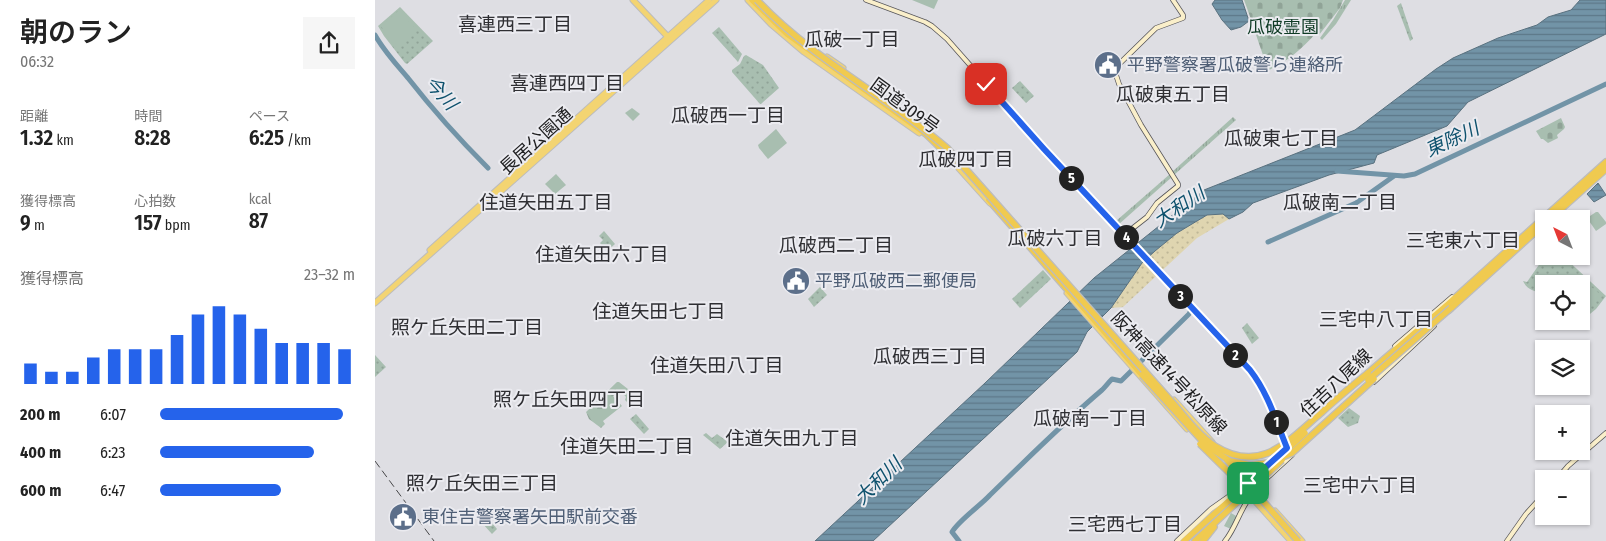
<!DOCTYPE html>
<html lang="ja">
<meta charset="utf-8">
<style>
body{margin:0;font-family:"Fira Sans Condensed","Noto Sans JP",sans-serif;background:#f6f6f6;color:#222;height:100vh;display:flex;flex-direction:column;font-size:19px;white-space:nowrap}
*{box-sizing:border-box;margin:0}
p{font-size:16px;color:#767676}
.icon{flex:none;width:28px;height:28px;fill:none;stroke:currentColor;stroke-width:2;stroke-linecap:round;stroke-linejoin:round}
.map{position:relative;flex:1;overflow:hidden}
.drawer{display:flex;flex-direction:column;background:#fff;width:375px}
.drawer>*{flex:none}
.needle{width:32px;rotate:318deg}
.buttons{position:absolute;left:1160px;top:210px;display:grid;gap:10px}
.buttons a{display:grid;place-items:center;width:55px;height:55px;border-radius:0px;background:#fff;box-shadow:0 1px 4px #0004;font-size:25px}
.pin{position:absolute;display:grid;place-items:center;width:42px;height:42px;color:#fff;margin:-21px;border-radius:10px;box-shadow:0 2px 8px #0006}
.km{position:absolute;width:25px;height:25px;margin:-12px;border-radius:50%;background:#222;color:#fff;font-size:14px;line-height:25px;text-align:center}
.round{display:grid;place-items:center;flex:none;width:52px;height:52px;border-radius:0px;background:#f6f6f6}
.head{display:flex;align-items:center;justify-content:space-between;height:85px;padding:0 20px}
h1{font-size:28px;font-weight:600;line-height:38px}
.stats{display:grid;grid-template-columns:repeat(3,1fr);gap:8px;height:85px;padding:5px 20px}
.stats div{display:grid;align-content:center}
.stats b{font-size:21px;font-weight:600}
.stats small{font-size:14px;font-weight:400}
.stats p{font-size:14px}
.chart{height:140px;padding:10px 20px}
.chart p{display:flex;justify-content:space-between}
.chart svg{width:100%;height:90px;margin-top:5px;stroke:#2563eb;stroke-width:6}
ul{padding:0 20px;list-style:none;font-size:16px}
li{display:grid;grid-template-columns:80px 60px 1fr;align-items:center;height:38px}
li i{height:12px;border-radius:6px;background:#2563eb}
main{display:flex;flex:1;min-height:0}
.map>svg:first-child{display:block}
</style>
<main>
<section class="drawer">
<div class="head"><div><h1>朝のラン</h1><p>06:32</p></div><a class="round"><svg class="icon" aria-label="share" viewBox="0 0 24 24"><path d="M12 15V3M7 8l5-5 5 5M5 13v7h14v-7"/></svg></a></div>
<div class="stats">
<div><p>距離</p><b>1.32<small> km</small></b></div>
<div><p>時間</p><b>8:28</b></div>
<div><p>ペース</p><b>6:25<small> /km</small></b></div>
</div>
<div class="stats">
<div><p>獲得標高</p><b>9<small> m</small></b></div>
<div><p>心拍数</p><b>157<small> bpm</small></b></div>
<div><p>kcal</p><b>87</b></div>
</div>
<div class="chart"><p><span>獲得標高</span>23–32 m</p>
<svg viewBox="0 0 160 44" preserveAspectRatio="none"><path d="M5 44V34M15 44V38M25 44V38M35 44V31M45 44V27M55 44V27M65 44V27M75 44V20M85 44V10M95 44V6M105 44V10M115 44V17M125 44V24M135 44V24M145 44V24M155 44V27"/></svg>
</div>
<ul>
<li><b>200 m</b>6:07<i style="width:94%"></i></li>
<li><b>400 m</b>6:23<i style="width:79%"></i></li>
<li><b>600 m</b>6:47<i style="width:62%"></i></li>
</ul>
</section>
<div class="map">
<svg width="1231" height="541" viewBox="0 0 1231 541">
<defs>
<pattern id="grass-tufts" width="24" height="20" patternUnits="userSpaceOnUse" patternTransform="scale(1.25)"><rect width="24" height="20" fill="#a8beb0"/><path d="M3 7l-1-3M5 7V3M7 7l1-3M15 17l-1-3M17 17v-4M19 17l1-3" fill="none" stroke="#90a397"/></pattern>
<pattern id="forest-firs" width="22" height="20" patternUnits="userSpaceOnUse" patternTransform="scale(1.25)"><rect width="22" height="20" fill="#a8beb0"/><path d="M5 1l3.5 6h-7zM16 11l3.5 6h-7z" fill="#90a397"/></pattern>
<pattern id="sand-dots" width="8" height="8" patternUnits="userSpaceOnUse" patternTransform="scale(1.25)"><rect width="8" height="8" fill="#dfd5b0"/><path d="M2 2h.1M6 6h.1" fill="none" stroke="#bfb797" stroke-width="1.8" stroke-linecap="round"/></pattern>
<pattern id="cemetery-stones" width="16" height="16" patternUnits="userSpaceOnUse" patternTransform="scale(1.25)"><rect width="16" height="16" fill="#a8beb0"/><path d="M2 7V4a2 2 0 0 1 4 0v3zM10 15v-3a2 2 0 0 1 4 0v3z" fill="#90a397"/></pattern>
<pattern id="park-dots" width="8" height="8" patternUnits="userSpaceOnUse" patternTransform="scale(1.25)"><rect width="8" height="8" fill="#a8beb0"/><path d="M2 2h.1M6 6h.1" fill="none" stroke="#90a397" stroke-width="1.8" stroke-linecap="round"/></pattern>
<pattern id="water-rules" width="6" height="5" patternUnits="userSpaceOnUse" patternTransform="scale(1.25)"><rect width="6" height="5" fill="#7294a7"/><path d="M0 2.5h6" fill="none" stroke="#5d7888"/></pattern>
</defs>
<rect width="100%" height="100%" fill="#dedee3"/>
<g fill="url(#grass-tufts)">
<path d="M970 0H976L961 24 947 40 945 38 958 20Z"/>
<path d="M858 117 861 120 799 175 797 172Z"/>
<path d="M795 174 797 177 743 225 741 221Z"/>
</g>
<path fill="url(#forest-firs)" d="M242 382H244L258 393 252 402 250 400 251 397 245 390 238 396 247 406 228 421 230 424 226 428 214 419 211 412Z"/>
<path fill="url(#sand-dots)" d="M848 214 854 219 822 238 748 307 736 308 767 263 780 251 802 233 832 215Z"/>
<g fill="url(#cemetery-stones)">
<path d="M869 0H968L965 8 944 35 941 33C927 49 913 61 894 70 884 47 878 23 869 0Z"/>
<path d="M1186 118 1190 127 1189 129 1182 135 1183 138 1173 143 1168 139H1166L1161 131Z"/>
</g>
<g fill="url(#park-dots)">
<path d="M1026 3 1038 39 1035 41 1022 6Z"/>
<path d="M25 7 58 41 32 64 30 63 9 36 3 26Z"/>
<path d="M344 27 367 54 363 62 337 33Z"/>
<path d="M371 55 388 65 404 88 386 104H385L357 72V70L365 64 369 56Z"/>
<path d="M645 81 659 96 651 103 637 88Z"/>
<path d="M229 231 240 244 232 251 225 243 228 240 224 236Z"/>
<path d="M1170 256H1188L1231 296 1221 309 1204 323 1202 321H1206V284H1169V294C1160 291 1152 290 1148 281L1152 282Z"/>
<path d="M668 270 676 279 645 308 637 299Z"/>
<path d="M445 287 452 295 439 307 433 299Z"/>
<path d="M872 323 884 338 877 344 867 328Z"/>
<path d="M0 355 11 367 0 377Z"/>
<path d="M974 408 985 416 983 423 973 427 963 418Z"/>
<path d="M261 414 274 429 269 434 255 419Z"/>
<path d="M331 433 337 438 342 434 353 442 345 449 328 435Z"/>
<path d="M113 518 122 529 117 534 107 523Z"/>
</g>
<g fill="#a8beb0">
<path d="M537 0H563L559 9Z"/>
<path d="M24 10 41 29 21 47 10 33 6 26Z"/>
<path d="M257 108 265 114 258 121 250 113Z"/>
<path d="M401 129 412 143 393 159 384 148 383 145Z"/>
<path d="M181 174 191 185 180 194 170 184Z"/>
<path d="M1221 212H1223L1231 222V224L1221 231 1212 218Z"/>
<path d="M1210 282 1225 294 1207 316 1206 286Z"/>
<path d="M856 513 863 517 856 529 849 526Z"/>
</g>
<g fill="url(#water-rules)" stroke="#59717f">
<path d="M840 0H867L874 21 866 27 856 30 847 20 837 4Z"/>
<path d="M1205 0H1231V34L1093 102 1072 126 1002 155 999 163 954 175 878 203 868 212 854 219 848 214 832 215 802 233 780 251 767 263 736 308 712 332 702 352 498 541H440L610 383 719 278 829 190 980 130 1061 69 1078 58 1123 38 1162 25 1173 17 1196 10Z"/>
<path d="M1223 183 1231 195 1219 202 1212 194Z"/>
</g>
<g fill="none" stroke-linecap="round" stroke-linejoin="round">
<g stroke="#7294a7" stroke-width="5">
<path d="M0 35C9 51 21 64 33 78 58 110 85 140 113 168"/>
<path d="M962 171 1029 176 1040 174 1231 84"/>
<path d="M893 242 981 203 1019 176"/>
<path d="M584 541 577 532C584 520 605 506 615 495 652 459 688 423 727 390 730 387 733 383 737 379L746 381 814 314 816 310"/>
</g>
<defs>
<g id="secondary">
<path d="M491 0 550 22 557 26 572 39 669 149 875 370 891 396 911 445"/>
<path d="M749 235 772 217 782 203 803 186V184L766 125 744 84 739 69 781 28 808 18V15L798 0"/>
<path d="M1020 346 1077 297"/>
<path d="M999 382 1059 326"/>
<path d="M1182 479 1193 466 1231 433"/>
<path d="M802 541 836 509 870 485"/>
<path d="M850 541C859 530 863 516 871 503 882 485 901 470 917 455"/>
<path d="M1132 541 1151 514 1169 494"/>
</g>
<g id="trunk">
<path d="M258 0 294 38"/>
<path d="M373 0 396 24 429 52 544 133"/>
<path d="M452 57 468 68"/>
<path d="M579 163 615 203"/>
<path d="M55 250 334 0"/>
<path d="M692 293 812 429"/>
<path d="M0 303 341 0"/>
<path d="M799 400 837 442"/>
<path d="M871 491 916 541"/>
<path d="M900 511 927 541"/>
</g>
<g id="motorway">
<path d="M377 0 412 34 551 134 583 165"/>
<path d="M614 200 767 375"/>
<path d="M1175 219 1231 169"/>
<path d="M1074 310 1169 224"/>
<path d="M993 373 1073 304 1231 162"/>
<path d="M809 541 857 498"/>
<path d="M820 541 861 503"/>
<path d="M828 541 839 527"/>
</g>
</defs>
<use href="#secondary" stroke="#56555a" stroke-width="5.5"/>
<use href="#trunk" stroke="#bcbcbd" stroke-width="7"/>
<use href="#motorway" stroke="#bcbcbd" stroke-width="8"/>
<use href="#secondary" stroke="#faefca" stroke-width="4"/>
<use href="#trunk" stroke="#f3d472" stroke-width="5"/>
<use href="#motorway" stroke="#f0ca4f" stroke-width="5.5"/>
<path stroke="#474749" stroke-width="1" stroke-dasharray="8 4" stroke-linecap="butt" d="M0 461 59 541"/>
<defs>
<g id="motorway-bridge">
<path d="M382 0C437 59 512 96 572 148L797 402C810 417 823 435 840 446 886 475 914 440 946 413 961 399 977 386 993 373"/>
<path d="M767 375 832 446 855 461 875 465 893 463 917 453 999 379"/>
<path d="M993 380 1076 308"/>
<path d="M825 444 874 492"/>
<path d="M904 457 930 433"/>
<path d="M852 460 923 541"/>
<path d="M859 500 897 464"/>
<path d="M861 503 907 460"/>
</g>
</defs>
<use href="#motorway-bridge" stroke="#bcbcbd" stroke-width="8" stroke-linecap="butt"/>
<use href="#motorway-bridge" stroke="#f0ca4f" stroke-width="5.5"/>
</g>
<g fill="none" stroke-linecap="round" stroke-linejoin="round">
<defs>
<path id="route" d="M611 84 669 149 875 370C893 393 901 421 912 448L873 483"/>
</defs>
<use href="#route" stroke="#fff" stroke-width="10"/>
<use href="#route" stroke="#2563eb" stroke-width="6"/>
</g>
<defs>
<symbol id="civic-disc" viewBox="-11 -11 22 22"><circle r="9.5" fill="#5c6f8a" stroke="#ebebf0"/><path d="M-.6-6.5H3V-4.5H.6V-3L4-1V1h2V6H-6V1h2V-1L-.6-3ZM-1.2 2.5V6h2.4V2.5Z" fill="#fff"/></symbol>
</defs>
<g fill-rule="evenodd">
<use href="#civic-disc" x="717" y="49" width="32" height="32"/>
<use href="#civic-disc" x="405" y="265" width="32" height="32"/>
<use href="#civic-disc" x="12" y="501" width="32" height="32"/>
</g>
<g text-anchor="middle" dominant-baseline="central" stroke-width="4" stroke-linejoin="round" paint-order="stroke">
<g font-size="18" fill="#0f3b25" stroke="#ebebf0">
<text x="908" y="27">瓜破霊園</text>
</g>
<g font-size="18" fill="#4e5e75" stroke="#ebebf0" text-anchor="start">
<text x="752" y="65">平野警察署瓜破警ら連絡所</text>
<text x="440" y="281">平野瓜破西二郵便局</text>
<text x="47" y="517">東住吉警察署矢田駅前交番</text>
</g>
<g font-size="18" fill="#202022" stroke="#ebebf0">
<text transform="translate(530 106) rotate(36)">国道309号</text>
<text transform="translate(161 141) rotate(-42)">長居公園通</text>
<text transform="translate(794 373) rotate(47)">阪神高速14号松原線</text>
<text transform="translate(961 383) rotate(-43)">住吉八尾線</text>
</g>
<g font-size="19" fill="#2f2f33" stroke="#ebebf0">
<text x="140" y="24">喜連西三丁目</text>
<text x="477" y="39">瓜破一丁目</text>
<text x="192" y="83">喜連西四丁目</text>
<text x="798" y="94">瓜破東五丁目</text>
<text x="353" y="115">瓜破西一丁目</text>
<text x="906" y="138">瓜破東七丁目</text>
<text x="591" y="159">瓜破四丁目</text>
<text x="171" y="202">住道矢田五丁目</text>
<text x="965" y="202">瓜破南二丁目</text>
<text x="680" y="238">瓜破六丁目</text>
<text x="1088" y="240">三宅東六丁目</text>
<text x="461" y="245">瓜破西二丁目</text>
<text x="227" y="254">住道矢田六丁目</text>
<text x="284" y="311">住道矢田七丁目</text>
<text x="1001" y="319">三宅中八丁目</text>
<text x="92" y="327">照ケ丘矢田二丁目</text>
<text x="555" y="356">瓜破西三丁目</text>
<text x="342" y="365">住道矢田八丁目</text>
<text x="194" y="399">照ケ丘矢田四丁目</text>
<text x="715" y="418">瓜破南一丁目</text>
<text x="417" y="438">住道矢田九丁目</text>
<text x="252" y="446">住道矢田二丁目</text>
<text x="107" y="483">照ケ丘矢田三丁目</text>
<text x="985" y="485">三宅中六丁目</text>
<text x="750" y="524">三宅西七丁目</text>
</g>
<g font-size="19" font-style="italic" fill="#0e516d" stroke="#ebebf0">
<text transform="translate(66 93) rotate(48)">今川</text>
<text transform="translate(1077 139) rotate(-25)">東除川</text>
<text transform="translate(804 207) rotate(-34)">大和川</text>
<text transform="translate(503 481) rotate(-44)">大和川</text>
</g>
</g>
</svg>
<div class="buttons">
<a><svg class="needle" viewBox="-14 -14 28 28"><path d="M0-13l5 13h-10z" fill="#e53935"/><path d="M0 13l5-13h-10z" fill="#767676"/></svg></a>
<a><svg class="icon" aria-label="locate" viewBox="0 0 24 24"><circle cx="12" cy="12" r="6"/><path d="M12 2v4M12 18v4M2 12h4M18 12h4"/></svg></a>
<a><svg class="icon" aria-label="layers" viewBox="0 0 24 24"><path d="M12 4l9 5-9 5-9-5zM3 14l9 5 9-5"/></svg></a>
<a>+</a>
<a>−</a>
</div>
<div class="pin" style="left:873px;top:483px;background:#1e9e55"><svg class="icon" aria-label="arrive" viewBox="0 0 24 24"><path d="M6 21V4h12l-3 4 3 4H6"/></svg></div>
<div class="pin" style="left:611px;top:84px;background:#d93025"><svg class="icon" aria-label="check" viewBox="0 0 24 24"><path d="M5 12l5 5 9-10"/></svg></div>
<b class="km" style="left:901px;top:422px">1</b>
<b class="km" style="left:860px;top:355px">2</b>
<b class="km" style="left:805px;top:296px">3</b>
<b class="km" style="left:751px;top:237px">4</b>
<b class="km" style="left:696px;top:178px">5</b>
</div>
</main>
